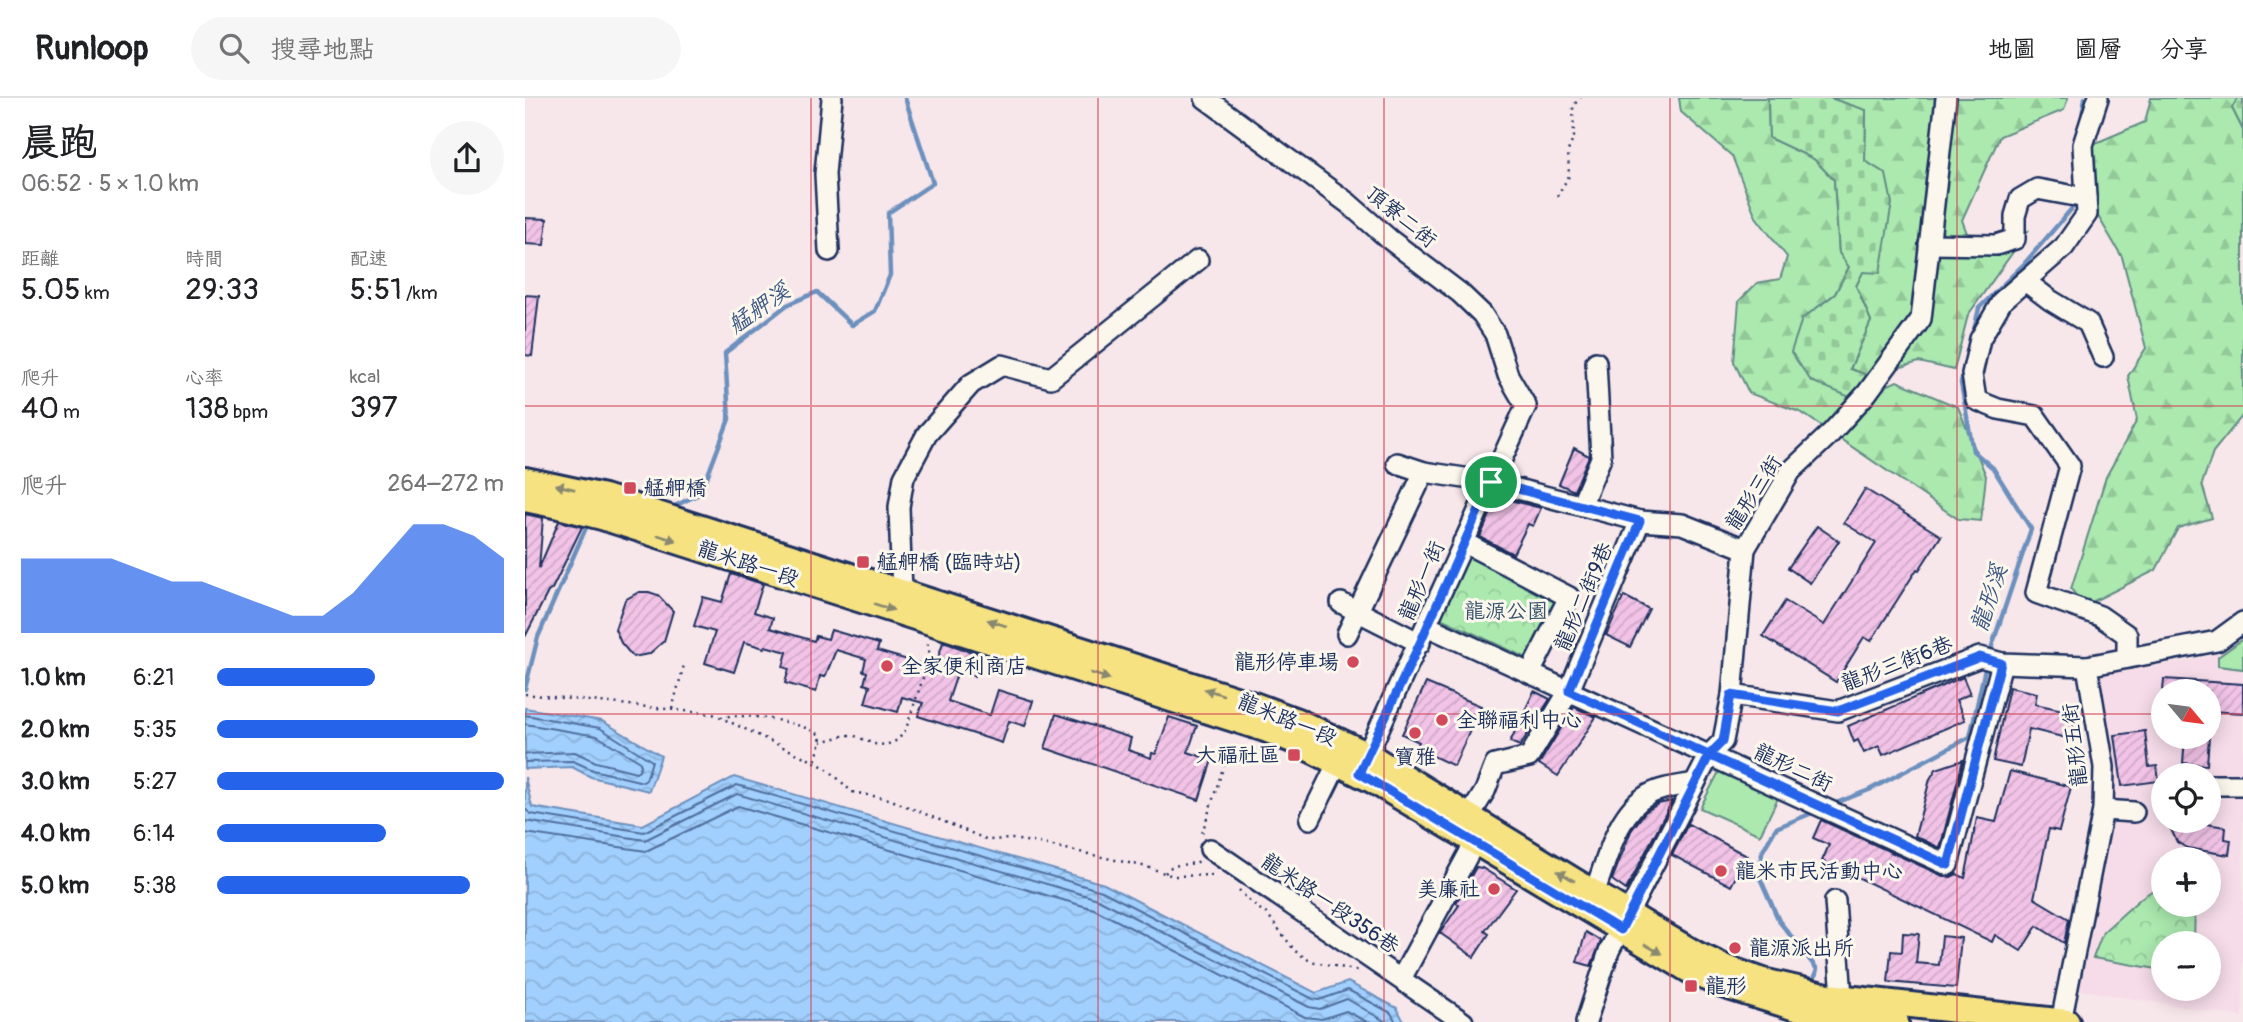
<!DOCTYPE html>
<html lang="zh-TW">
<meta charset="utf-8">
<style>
body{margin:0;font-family:Pangolin,"LXGW WenKai TC",sans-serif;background:#f6f6f6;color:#202124;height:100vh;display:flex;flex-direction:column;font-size:26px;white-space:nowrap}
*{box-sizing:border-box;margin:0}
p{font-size:23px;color:#757577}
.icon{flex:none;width:38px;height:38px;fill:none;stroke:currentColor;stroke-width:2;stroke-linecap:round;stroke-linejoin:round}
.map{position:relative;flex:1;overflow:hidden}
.sheet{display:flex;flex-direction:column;background:#fff;width:525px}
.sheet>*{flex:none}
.needle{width:46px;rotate:119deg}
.controls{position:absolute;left:1626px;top:581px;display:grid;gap:14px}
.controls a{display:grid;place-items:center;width:70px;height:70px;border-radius:50%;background:#fff;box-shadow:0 4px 18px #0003;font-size:35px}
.pin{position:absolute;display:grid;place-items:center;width:60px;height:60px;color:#fff;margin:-30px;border:4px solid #fff;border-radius:50%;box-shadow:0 2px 7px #0007}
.round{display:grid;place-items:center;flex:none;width:74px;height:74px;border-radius:37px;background:#f6f6f6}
.headline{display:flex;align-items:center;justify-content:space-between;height:119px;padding:0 21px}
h1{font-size:38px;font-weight:600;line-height:52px}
.stats{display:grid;grid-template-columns:repeat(3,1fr);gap:10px;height:119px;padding:7px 21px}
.stats div{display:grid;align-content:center}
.stats b{font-size:30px;font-weight:600}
.stats small{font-size:19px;font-weight:400}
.stats p{font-size:19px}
.chart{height:196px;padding:14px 21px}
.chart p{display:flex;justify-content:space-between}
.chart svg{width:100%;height:126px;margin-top:7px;fill:#2563eb;opacity:.7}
ul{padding:0 21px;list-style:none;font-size:23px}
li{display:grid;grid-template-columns:112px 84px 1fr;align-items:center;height:52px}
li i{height:18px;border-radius:9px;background:#2563eb}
header{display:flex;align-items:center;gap:42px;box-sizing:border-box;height:98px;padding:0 35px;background:#fff;border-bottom:2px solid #e0e0e0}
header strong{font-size:33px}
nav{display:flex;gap:38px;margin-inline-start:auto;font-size:24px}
.search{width:490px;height:63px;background:#f6f6f6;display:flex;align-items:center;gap:18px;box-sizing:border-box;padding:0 24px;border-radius:38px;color:#757577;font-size:26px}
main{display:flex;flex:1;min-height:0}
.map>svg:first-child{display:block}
</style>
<header>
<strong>Runloop</strong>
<div class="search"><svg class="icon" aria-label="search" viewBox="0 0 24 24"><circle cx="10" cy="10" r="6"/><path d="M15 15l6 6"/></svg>搜尋地點</div>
<nav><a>地圖</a><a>圖層</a><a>分享</a></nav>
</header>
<main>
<section class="sheet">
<div class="headline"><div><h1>晨跑</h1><p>06:52 · 5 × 1.0 km</p></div><a class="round"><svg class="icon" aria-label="share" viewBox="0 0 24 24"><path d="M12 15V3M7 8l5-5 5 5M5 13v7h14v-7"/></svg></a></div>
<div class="stats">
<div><p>距離</p><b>5.05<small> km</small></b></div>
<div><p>時間</p><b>29:33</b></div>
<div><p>配速</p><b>5:51<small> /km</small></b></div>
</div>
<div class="stats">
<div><p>爬升</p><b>40<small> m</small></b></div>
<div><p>心率</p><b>138<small> bpm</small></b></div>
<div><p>kcal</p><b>397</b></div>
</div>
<div class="chart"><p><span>爬升</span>264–272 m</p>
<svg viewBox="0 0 160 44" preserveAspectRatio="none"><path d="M0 44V18L10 18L20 18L30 18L40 22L50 26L60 26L70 30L80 34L90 38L100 38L110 30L120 18L130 6L140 6L150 10L160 18V44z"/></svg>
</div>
<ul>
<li><b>1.0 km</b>6:21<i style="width:55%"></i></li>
<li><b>2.0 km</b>5:35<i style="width:91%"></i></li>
<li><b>3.0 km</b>5:27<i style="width:100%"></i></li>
<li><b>4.0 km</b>6:14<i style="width:59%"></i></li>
<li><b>5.0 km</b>5:38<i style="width:88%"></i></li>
</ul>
</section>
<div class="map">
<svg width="1718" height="924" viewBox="0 0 1718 924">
<defs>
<pattern id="forest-firs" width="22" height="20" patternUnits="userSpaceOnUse" patternTransform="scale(1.75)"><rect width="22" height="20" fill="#abe9af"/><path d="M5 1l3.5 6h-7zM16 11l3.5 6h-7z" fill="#93c899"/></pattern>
<pattern id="cemetery-stones" width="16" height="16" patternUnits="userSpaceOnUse" patternTransform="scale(1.75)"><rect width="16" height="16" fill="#abe9af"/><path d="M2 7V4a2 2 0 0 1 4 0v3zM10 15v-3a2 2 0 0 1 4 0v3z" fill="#93c899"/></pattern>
<pattern id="park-crowns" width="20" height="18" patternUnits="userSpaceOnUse" patternTransform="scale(1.75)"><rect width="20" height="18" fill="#abe9af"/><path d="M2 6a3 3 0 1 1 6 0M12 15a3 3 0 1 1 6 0" fill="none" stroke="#93c899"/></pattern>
<pattern id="water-waves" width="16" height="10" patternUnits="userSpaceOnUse" patternTransform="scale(1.75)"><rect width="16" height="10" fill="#a2d0fe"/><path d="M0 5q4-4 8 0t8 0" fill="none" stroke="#8bb3dc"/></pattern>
<pattern id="building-hatch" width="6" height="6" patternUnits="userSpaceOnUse" patternTransform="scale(1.75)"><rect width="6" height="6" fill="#f2c3e6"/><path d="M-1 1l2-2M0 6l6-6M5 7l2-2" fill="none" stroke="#cfa8c8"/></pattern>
</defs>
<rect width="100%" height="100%" fill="#f8e7ea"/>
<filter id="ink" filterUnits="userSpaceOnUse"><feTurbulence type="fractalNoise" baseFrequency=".0143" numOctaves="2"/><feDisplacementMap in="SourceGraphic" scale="14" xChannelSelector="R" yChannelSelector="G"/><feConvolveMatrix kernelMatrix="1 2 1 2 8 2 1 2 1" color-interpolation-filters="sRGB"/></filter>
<g filter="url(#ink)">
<path fill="#f6dce9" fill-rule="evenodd" d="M1718 532V919L1550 891 1585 712 1573 578 1683 559ZM1638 593H1684V639H1638ZM1638 677H1684V723H1638ZM1638 761H1684V807H1638ZM1638 845H1684V891H1638Z"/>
<g fill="#abe9af" stroke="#638c86" stroke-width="2">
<path d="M1718 541V571L1693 568V559Z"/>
<path d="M1197 668 1254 698 1235 737 1175 710Z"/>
</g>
<g fill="url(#forest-firs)" stroke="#638c86" stroke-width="2">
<path d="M1154 0H1243L1244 40 1289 61 1309 82 1314 155 1324 169 1310 196 1277 221 1331 302 1372 283 1433 309 1461 378 1456 423 1433 421 1277 315 1224 295 1209 264 1214 203 1232 185 1255 181 1262 159 1231 119 1207 58 1156 14Z"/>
<path d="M1305 0H1543L1539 12 1475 38 1437 122 1445 143 1503 133 1443 217 1429 272 1394 264 1345 278 1325 271 1346 223 1331 188 1338 174 1361 76 1340 63 1341 13Z"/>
<path d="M1626 0H1713L1707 10 1718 32V317L1688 354 1677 386 1687 420 1653 430 1631 472 1559 508 1546 491 1581 379 1612 322 1603 278 1621 250 1597 159 1567 108 1566 47 1620 24Z"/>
</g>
<g fill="url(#cemetery-stones)" stroke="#638c86" stroke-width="2">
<path d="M1243 0H1305L1341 12 1340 63 1361 76 1367 105 1355 175 1338 174 1331 188 1346 223 1325 271 1345 278 1332 302 1286 283 1266 254 1277 221 1310 196 1324 169 1314 155 1309 82 1289 61 1244 40Z"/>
<path d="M1713 0H1718V32L1707 10Z"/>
</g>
<g fill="url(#park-crowns)" stroke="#638c86" stroke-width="2">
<path d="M944 458 1035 503 1008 563 913 519Z"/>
<path d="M1636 787 1638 807H1670L1669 845H1638V872L1568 860 1578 834 1616 800Z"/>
</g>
<g fill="url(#water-waves)" stroke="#6c90be" stroke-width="2">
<path d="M0 610 77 623 136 658 124 693 66 679 47 669 0 671Z"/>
<path d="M0 679 7 709 118 727 209 679 579 786 791 895 823 884 872 910 879 924H0Z"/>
</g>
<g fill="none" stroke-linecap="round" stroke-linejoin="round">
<g stroke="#516f9e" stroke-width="2">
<path d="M0 617 75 630 127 663 121 682 118 684 68 672 48 663 0 664"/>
<path d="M0 626 72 638 114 663 116 667 114 672 111 674 71 664 50 654 0 656"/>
<path d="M0 711 6 716 119 734 212 687 577 793 788 901 794 902 823 892 866 915 871 924"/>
<path d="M0 723 120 742 212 696 573 801 784 909 795 911 822 901 861 924"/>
<path d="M0 735 121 753 213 708 569 811 780 919 797 921 821 913 842 924"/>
</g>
<g stroke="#6c90be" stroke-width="4.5">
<path d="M1555 30 1560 0"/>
<path d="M1448 237 1454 210 1499 166 1549 108 1550 102"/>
<path d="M1438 276 1436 285 1448 353 1468 370 1506 431 1465 554"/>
<path d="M146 410 176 395 204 321 200 255 262 207 292 194 327 227 350 213 365 177 363 115 408 85 380 0"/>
<path d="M0 591 13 539 63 425"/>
<path d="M1306 707 1344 692 1445 639 1461 566"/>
<path d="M1288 886 1292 871 1254 823 1235 780 1237 754 1251 730 1292 713"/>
</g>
</g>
<g fill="url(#building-hatch)" stroke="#1b2f5e" stroke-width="2">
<path d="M0 120 22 121 19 147 0 146Z"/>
<path d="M0 197 14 198 7 258 0 257Z"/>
<path d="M1049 350 1064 358 1049 393 1034 386Z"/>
<path d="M1340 391 1416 438 1394 472 1392 471 1346 543 1339 539 1311 584 1238 538 1260 503 1299 527 1351 445 1319 425Z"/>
<path d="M973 399 1016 410 1008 428 1003 426 988 456 955 439Z"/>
<path d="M0 416 18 420 14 470 34 423 57 429 27 491 23 494 0 539Z"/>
<path d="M1292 428 1314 443 1285 485 1263 470Z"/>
<path d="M206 476 238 486 229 514 248 520 245 530 289 543 291 538 303 541 306 532 354 546 352 553 410 570 418 544 456 557 449 578 433 573 423 603 465 617 473 592 508 603 500 628 484 623 477 645 393 618 398 605 377 599 373 614 340 605 345 588 339 586 342 574 338 573 341 561 311 552 300 579 295 578 291 594 260 585 264 571 258 569 262 554 240 548 239 550 219 544 209 574 180 565 190 534 169 528 178 499 197 504Z"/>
<path d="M114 494H124L133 497 148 513 139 543 124 556 108 559 96 545 90 531 100 502Z"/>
<path d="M1099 498 1124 511 1105 549 1081 537Z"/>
<path d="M1438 579 1445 596 1431 602 1440 622 1358 657 1354 648 1339 655 1333 642 1329 644 1323 628Z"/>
<path d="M1639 581 1718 586V615L1684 613V593H1638Z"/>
<path d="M901 585 956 608 929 668 891 650 894 644 877 636Z"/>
<path d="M1484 589 1512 595 1510 606 1552 615 1546 641 1504 631 1496 669 1468 663Z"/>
<path d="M1009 593 1025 601 995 648 985 644Z"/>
<path d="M1049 609 1071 619 1033 678 1014 666Z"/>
<path d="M531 616 606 640 603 652 626 660 627 655 631 656 644 619 672 628 663 654 687 662 674 702 520 650Z"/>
<path d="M1620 633 1624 669 1632 668 1634 683 1597 688 1590 637Z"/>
<path d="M1660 639H1684L1682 667 1658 665Z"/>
<path d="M1438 662 1415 750 1390 738 1405 681 1411 671Z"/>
<path d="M1485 673 1546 689 1534 733 1524 731 1509 800 1544 821 1539 845 1512 828 1496 853 1470 837 1467 844 1322 774 1320 778 1299 770 1301 765 1297 763 1304 747 1288 740 1296 722 1418 778 1426 779 1432 776 1440 780 1452 720 1471 724Z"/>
<path d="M1147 703 1101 792 1087 782 1106 733 1120 714 1133 706Z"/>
<path d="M1642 723H1674L1675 725 1701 729 1700 741 1706 742 1704 757 1662 750 1652 744Z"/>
<path d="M1163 726 1222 758 1206 788 1147 757Z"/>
<path d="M951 769 957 770 991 791 960 833 964 836 949 859 915 835 934 807 931 805Z"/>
<path d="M1061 834 1076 843 1066 868 1052 864Z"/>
<path d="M1378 835 1394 836 1391 865 1414 867 1417 838 1436 840 1431 890 1363 884 1366 853 1377 854Z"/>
</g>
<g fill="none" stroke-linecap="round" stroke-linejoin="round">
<defs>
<g id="minor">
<path d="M680 0 823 105 864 141 935 195 957 216 970 236 983 277 1001 308 837 668"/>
<path d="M1573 0 1558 47 1562 116 1539 149 1477 203 1455 241 1447 276 1451 302 1473 311 1510 318 1545 368 1511 495 1575 518 1602 537V560"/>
<path d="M1404 146 1471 147 1490 141V118L1495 101 1512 91 1561 100"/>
<path d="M304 153 300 76 307 0"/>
<path d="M1500 183 1525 202 1563 225 1578 259"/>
<path d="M872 365 899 374 966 384 1115 423 1157 426 1220 451"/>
<path d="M1056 407 1076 360 1071 264"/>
<path d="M938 444 1044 499 1005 575"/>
<path d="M377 495 374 409 379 379 402 336 446 286 477 267 526 280 673 162"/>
<path d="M816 505 895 545"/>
<path d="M902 528 1423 767 1477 565"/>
<path d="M822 536 899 374"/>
<path d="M1207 597 1313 613 1455 559 1477 565 1562 568"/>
<path d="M1687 687H1718"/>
<path d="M1578 712 1609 714"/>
<path d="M944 719 960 693 970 667 1004 659 1044 593 1115 423"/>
<path d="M785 721 813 664"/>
<path d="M685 751 938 924"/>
<path d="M1069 795C1082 763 1091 715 1123 697 1137 689 1155 688 1170 685"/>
<path d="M1310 803 1317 899"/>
<path d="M876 881 950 744"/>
<path d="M1061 924 1084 853 1185 656 1198 643 1207 597 1220 451 1266 373 1306 335 1342 295 1396 221 1421 0"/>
<path d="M1536 924 1578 712 1579 669 1562 568 1692 543 1718 524"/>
</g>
<g id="major">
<path d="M0 382 79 399 729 607 772 623 843 657 1118 825 1171 856 1201 870 1238 883 1303 898 1542 924"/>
<path d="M0 401 34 408 77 419 740 631 767 642 847 682 1164 872 1197 887 1271 910 1371 924"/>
</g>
</defs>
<use href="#minor" stroke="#1b2f5e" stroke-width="24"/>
<use href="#major" stroke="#1b2f5e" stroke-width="30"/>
<g stroke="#1b2f5e" stroke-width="2.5" stroke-dasharray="2 5" stroke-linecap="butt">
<path d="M1032 98 1044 78 1043 53 1049 39 1048 8 1055 0"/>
<path d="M0 596 188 616 290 664 304 672 327 694 364 701 463 742 487 741 514 745 622 769 648 778 692 777"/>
<path d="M147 611 159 567"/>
<path d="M196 619C221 615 274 623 295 637L296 644 290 664"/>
<path d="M296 644 321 637H328L349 646 361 647 373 642 381 631 405 559 402 543"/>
<path d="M677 735 699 667"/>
<path d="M640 775 647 768 671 765 674 763"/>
<path d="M714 792 726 805 743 817 770 853 785 863 834 873"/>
</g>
<use href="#minor" stroke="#fbf7ec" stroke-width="19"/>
<use href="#major" stroke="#f6e281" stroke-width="24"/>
</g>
<defs><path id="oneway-solid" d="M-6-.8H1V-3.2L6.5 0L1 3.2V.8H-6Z" transform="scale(1.75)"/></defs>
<g fill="#888870">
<use href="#oneway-solid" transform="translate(40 389) rotate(-167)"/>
<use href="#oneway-solid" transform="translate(142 440) rotate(18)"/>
<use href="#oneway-solid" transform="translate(359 509) rotate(18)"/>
<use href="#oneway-solid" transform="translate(472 525) rotate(-162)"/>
<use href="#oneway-solid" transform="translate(575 578) rotate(18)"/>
<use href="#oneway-solid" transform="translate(689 594) rotate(-162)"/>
<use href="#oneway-solid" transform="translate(1041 778) rotate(-149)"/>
<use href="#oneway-solid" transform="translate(1128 851) rotate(30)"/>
</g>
</g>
<g fill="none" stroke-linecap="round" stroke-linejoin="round" filter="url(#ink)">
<defs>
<path id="route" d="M966 384 895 545 834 675 1096 832 1185 656 1198 643 1206 597 1313 613 1455 559 1476 565 1423 767 1044 593 1115 423 966 384"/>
</defs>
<use href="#route" stroke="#fff" stroke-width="14"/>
<use href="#route" stroke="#2563eb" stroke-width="9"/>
</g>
<path fill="none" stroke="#d1495b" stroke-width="2" stroke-opacity="0.55" d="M286 0V924M573 0V924M859 0V924M1145 0V924M1432 0V924M0 308H1718M0 616H1638M1684 616H1718"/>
<g fill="#d1495b" stroke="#fbf7ec" stroke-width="2.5">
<rect x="98" y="383" width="14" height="14" rx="3.5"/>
<rect x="331" y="457" width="14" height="14" rx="3.5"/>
<circle cx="828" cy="564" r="7"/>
<circle cx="362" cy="568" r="7"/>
<circle cx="917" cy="622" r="7"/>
<circle cx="890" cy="635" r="7"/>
<rect x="762" y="650" width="14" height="14" rx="3.5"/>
<circle cx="1196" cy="773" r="7"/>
<circle cx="969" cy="791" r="7"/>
<circle cx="1210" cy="850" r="7"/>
<rect x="1159" y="881" width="14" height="14" rx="3.5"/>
</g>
<g text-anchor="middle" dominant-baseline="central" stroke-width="6" stroke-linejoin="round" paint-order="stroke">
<g font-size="21" fill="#1b2f5e" stroke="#fbf7ec">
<text transform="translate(876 119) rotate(39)">頂寮二街</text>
<text transform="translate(1229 395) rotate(-57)">龍形三街</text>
<text transform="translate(223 466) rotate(18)">龍米路一段</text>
<text transform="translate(897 483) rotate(-67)">龍形一街</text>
<text transform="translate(1059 499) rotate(-67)">龍形二街9巷</text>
<text transform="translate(1372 566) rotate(-21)">龍形三街6巷</text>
<text transform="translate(762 622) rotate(22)">龍米路一段</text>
<text transform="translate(1550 647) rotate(-97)">龍形五街</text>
<text transform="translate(1268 670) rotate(25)">龍形二街</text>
<text transform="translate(805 806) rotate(34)">龍米路一段356巷</text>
</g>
<g font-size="21" fill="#1b2f5e" stroke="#fbf7ec" text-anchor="start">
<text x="119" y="390">艋舺橋</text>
<text x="352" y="464">艋舺橋 (臨時站)</text>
<text x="814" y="564" text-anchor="end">龍形停車場</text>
<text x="376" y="568">全家便利商店</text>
<text x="931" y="622">全聯福利中心</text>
<text x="755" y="657" text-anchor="end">大福社區</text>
<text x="890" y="659" text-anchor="middle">寶雅</text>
<text x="1210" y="773">龍米市民活動中心</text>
<text x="955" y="791" text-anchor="end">美廉社</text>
<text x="1224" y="850">龍源派出所</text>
<text x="1180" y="888">龍形</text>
</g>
<g font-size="21" fill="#38546e" stroke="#fbf7ec">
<text x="981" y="513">龍源公園</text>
</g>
<g font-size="23" font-style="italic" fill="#3d5786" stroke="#fbf7ec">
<text transform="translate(234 210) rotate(-35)">艋舺溪</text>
<text transform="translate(1464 500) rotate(-72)">龍形溪</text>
</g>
</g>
</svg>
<div class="controls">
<a><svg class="needle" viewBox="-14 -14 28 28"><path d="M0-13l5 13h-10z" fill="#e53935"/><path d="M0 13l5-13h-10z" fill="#757577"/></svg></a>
<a><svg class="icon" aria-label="locate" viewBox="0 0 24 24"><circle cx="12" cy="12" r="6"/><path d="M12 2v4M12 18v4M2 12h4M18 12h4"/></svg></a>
<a>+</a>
<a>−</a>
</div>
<div class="pin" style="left:966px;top:384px;background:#1e9e55"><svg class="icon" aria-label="arrive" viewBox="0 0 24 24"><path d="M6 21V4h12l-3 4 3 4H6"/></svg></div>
</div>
</main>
